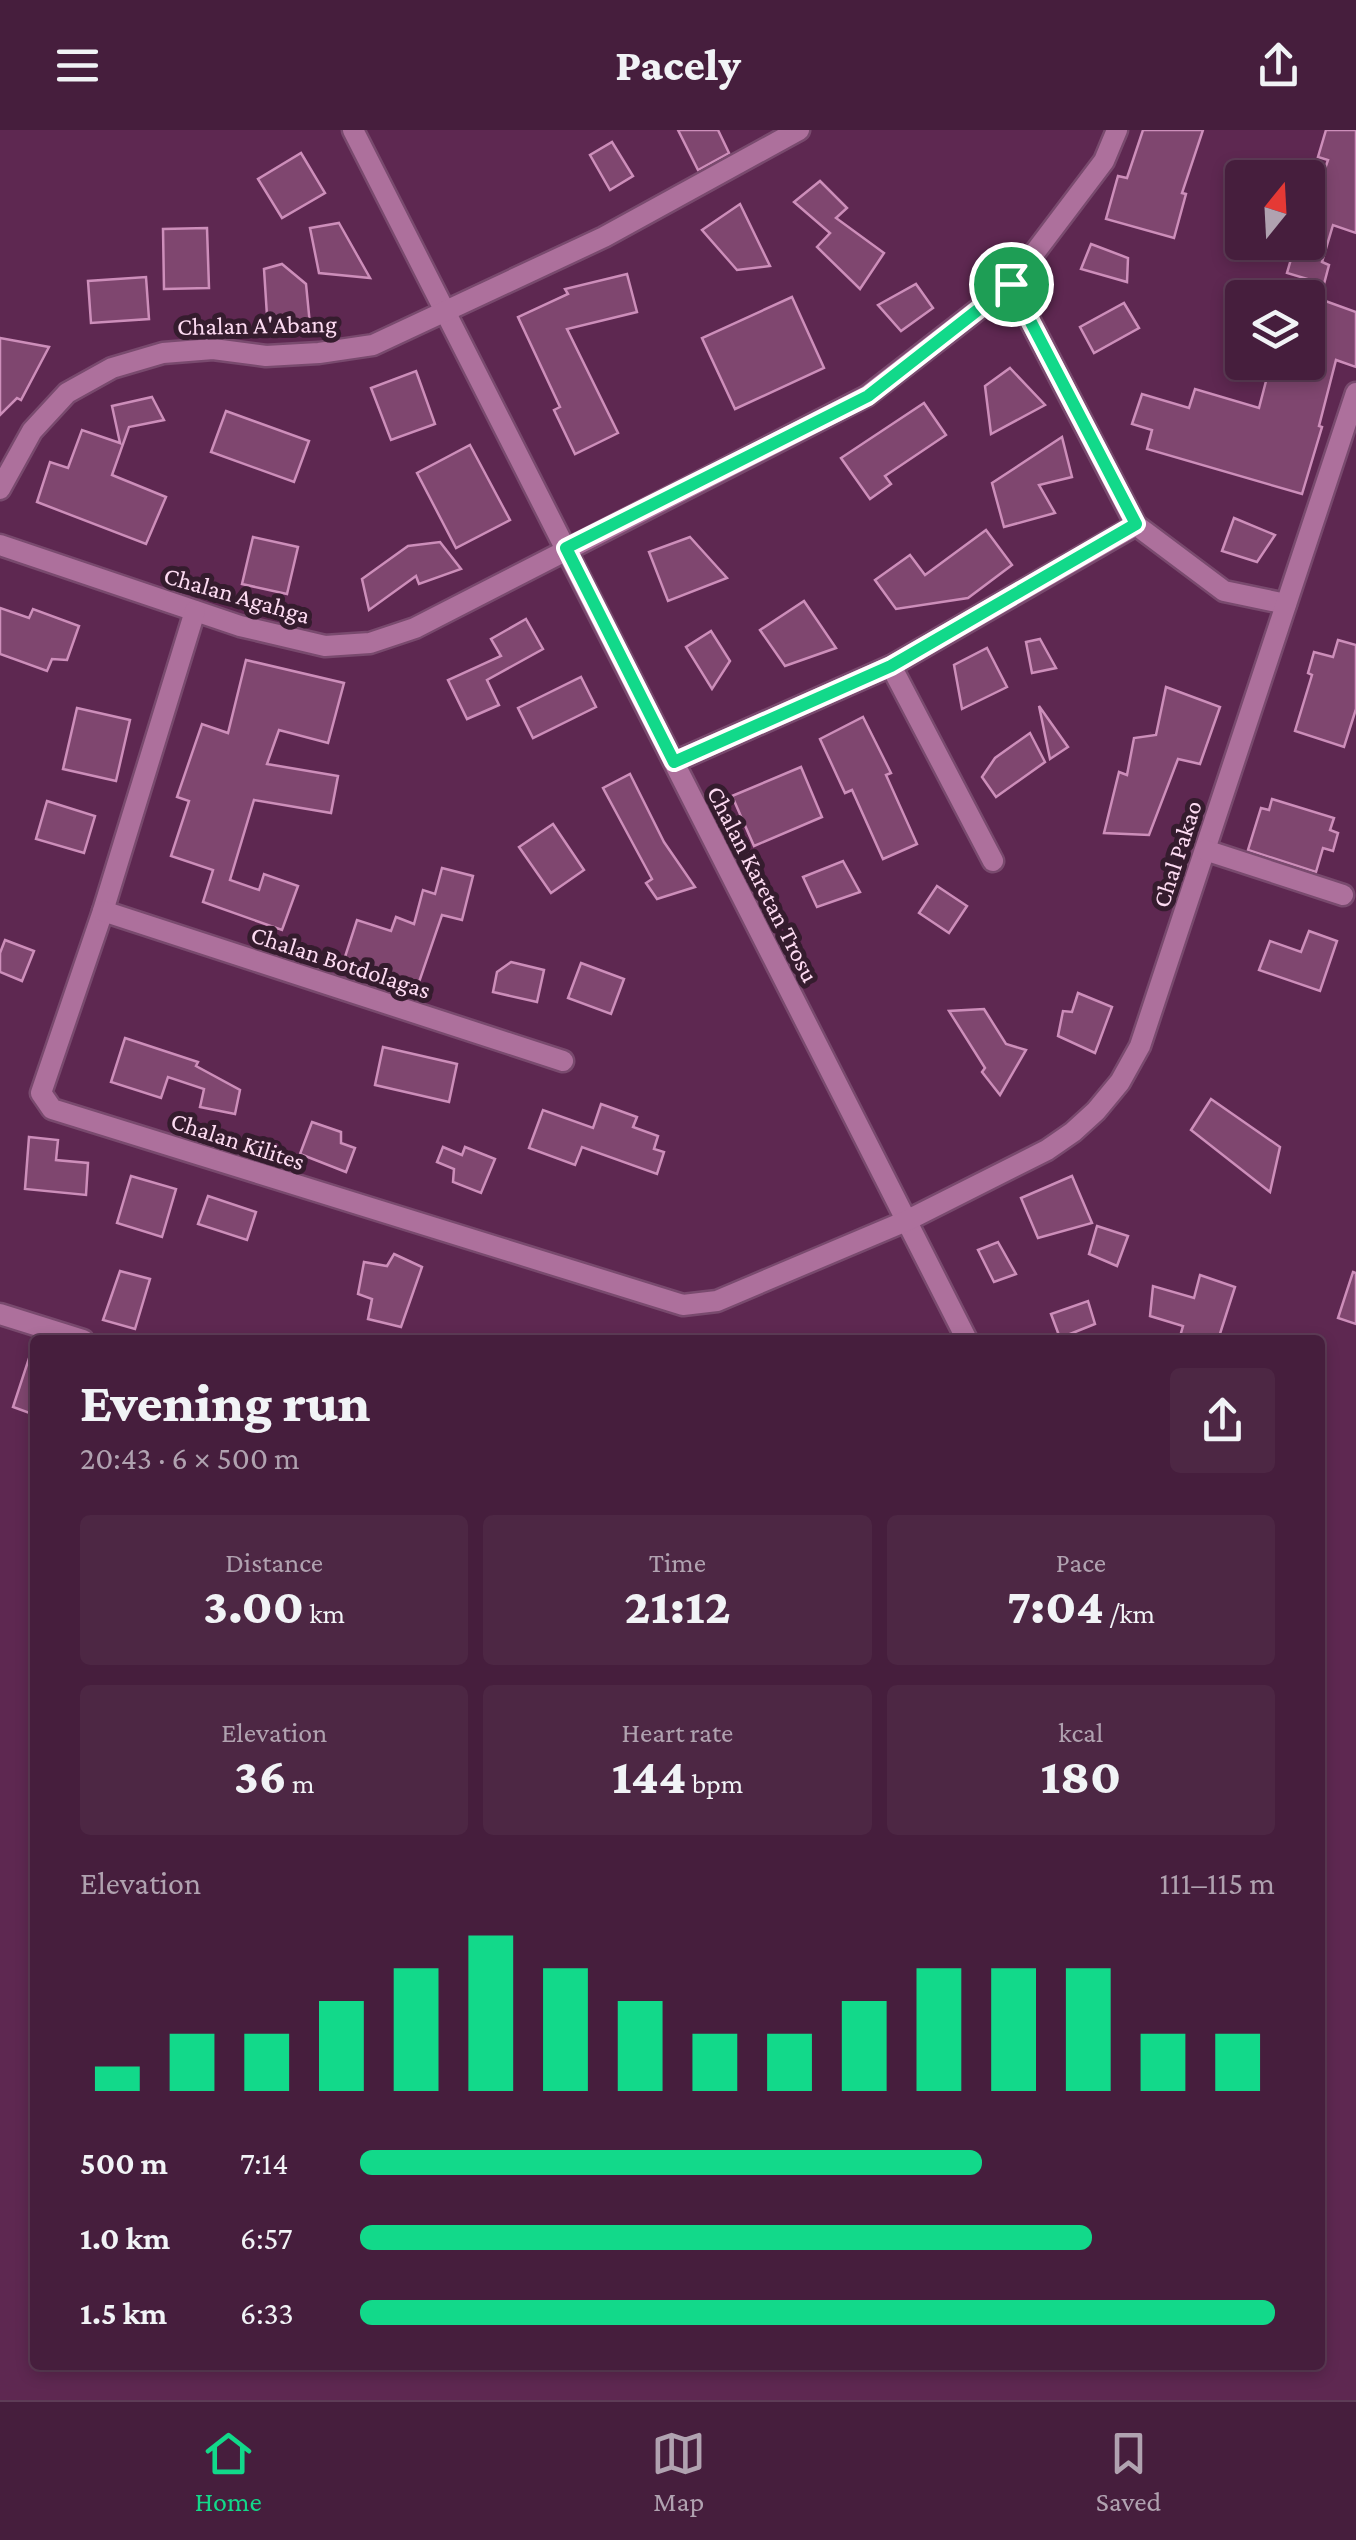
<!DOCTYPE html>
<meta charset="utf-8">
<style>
body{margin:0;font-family:"Crimson Pro",serif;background:#4d2744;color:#f1f3f6;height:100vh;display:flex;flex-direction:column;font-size:38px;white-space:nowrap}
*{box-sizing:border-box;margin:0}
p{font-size:32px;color:#b0a2b0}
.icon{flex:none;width:55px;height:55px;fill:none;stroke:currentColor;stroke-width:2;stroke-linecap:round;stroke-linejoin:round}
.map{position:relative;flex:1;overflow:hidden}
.sheet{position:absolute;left:30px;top:1205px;width:1295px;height:1035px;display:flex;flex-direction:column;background:#461e3d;border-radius:10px;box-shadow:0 5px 15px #0003,0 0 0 2px #5e3c57}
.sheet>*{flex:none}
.needle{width:65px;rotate:18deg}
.fabs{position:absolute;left:1225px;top:30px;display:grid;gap:20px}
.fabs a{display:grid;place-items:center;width:100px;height:100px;border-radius:10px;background:#461e3d;box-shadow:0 5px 15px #0003,0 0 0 2px #5e3c57;font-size:50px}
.pin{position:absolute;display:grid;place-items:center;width:85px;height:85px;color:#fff;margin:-42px;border:5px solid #fff;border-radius:50%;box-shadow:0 2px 10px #0007}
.round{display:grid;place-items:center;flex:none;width:105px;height:105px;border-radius:10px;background:#4d2744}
.summary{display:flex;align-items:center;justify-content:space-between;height:170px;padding:0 50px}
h1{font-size:55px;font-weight:800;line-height:75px}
.stats{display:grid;grid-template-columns:repeat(3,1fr);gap:15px;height:170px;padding:10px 50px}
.stats div{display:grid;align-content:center;border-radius:10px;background:#4d2744;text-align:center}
.stats b{font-size:50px;font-weight:800}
.stats small{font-size:28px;font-weight:400}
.stats p{font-size:28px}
.chart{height:280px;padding:20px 50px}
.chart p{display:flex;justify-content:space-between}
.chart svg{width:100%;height:180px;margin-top:10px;stroke:#12d98a;stroke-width:6}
ul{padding:0 50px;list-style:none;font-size:32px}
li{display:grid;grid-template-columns:160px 120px 1fr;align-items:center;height:75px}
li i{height:25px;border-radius:12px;background:#12d98a}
header{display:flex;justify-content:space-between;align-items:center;height:130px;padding:0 50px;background:#461e3d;font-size:45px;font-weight:800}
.tabs{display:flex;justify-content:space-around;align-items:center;height:140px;border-top:2px solid #5e3c57;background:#461e3d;font-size:28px;color:#b0a2b0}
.tabs a{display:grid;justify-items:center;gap:5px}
.tabs .on{color:#12d98a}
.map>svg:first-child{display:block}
</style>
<header><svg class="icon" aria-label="menu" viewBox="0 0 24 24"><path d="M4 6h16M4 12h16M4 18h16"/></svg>Pacely<svg class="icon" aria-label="share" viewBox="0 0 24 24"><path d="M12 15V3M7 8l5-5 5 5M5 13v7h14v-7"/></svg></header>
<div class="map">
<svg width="1356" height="2270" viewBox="0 0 1356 2270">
<rect width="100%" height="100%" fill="#5e2851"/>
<g fill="#7f466f" stroke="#cd8eba" stroke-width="2.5">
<path d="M678 0H718L729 23 698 40Z"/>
<path d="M1143 0H1203L1182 63 1186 64 1174 108 1106 89 1118 46 1127 48Z"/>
<path d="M1326 0H1356V103L1333 95 1322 132 1329 135 1324 154 1287 143 1296 112H1308V88L1328 30 1318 27Z"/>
<path d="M612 12 633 46 610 60 590 25Z"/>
<path d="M301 23 325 63 282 88 258 49Z"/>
<path d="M820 51 847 78 836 88 884 123 860 159 817 117 830 103 794 72Z"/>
<path d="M740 74 770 136 737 140 702 100Z"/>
<path d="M339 93 370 148 319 143 310 98Z"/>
<path d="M207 98 209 158 164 159 163 99Z"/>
<path d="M1091 114 1128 128 1127 152 1081 139Z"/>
<path d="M282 134 306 154 311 205 267 186 264 139Z"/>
<path d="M627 144 637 182 567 199 618 303 575 324 554 280 560 277 518 187 568 164 565 159Z"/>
<path d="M146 147 149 189 91 193 88 151Z"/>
<path d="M916 154 933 178 901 201 878 175Z"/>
<path d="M792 167 824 238 735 279 702 208Z"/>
<path d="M1317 168 1356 182V237L1336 230 1319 296 1322 297 1302 364 1147 319 1152 300 1132 294 1142 264 1189 278 1195 259 1259 278 1271 232 1308 242V194Z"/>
<path d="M1124 173 1139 198 1094 223 1080 197Z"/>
<path d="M0 208 49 217 21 270 17 268 0 285Z"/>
<path d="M1010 238 1045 275 991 304 985 256Z"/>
<path d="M416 241 435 294 391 310 371 258Z"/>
<path d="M152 267 164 290 129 297 112 345 166 367 146 414 37 372 50 332 68 338 82 300 120 313 112 276Z"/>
<path d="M924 273 946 305 885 346 891 354 870 369 841 328Z"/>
<path d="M226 281 309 311 294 352 211 322Z"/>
<path d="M1062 307 1072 347 1039 355 1055 383 1004 397 992 353Z"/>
<path d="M470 315 510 390 456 418 417 343Z"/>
<path d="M1234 388 1275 405 1257 432 1222 421Z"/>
<path d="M986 400 1012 435 968 468 896 479 875 450 910 425 925 445Z"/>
<path d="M253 407 298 417 287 464 242 454Z"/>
<path d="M690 407 727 448 668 471 649 422Z"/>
<path d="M440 412 461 439 419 454 416 446 369 480 362 449 408 416Z"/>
<path d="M804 471 836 518 785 536 760 500Z"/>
<path d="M0 478 29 488 33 479 79 496 67 530 52 529 47 541 0 524Z"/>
<path d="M526 489 543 519 487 550 499 575 467 589 448 550 501 526 491 509Z"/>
<path d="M711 501 730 531 712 559 686 517Z"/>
<path d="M1040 509 1056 538 1032 543 1026 512Z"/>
<path d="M1338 510 1356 515V579L1344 617 1295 601 1312 545 1308 543 1314 522 1333 527Z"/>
<path d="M987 518 1007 557 962 579 954 535Z"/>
<path d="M246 530 344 553 328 613 279 600 267 634 338 646 331 683 254 670 230 750 259 760 264 744 298 756 282 800 203 772 213 740 171 726 189 671 177 667 202 594 228 603Z"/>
<path d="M581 547 596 577 533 608 518 578Z"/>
<path d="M1166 557 1220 577 1200 634 1178 629 1149 705 1104 703 1119 642 1127 645 1134 608 1156 605Z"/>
<path d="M1039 576 1068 617 1050 629Z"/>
<path d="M77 578 130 590 116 651 63 639Z"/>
<path d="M863 587 891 643 886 645 917 714 883 729 852 660 845 663 820 609Z"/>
<path d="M1030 603 1045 632 996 667 982 647 995 628Z"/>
<path d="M801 637 822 687 754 716 732 666Z"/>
<path d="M630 644 664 712 695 757 657 769 646 753 652 749 603 658Z"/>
<path d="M1272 669 1334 688 1330 700 1338 703 1333 721 1323 718 1316 742 1248 720 1261 678 1269 680Z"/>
<path d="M47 671 95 686 84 723 36 709Z"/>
<path d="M553 694 584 740 551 763 519 717Z"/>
<path d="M843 731 860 762 817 777 803 747Z"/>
<path d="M442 738 473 746 462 790 442 785 417 858 343 833 357 790 391 801 396 787 414 794 423 760 435 764Z"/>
<path d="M937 756 967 776 949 803 919 783Z"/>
<path d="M1309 801 1337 811 1320 861 1259 840 1270 811 1301 822Z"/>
<path d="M5 810 34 821 22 851 0 842V823Z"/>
<path d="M511 832 544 840 537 872 493 862 497 842Z"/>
<path d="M581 833 624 849 611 884 568 868Z"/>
<path d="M1078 863 1112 877 1095 923 1058 906 1063 881 1072 882Z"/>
<path d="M984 879 1006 914 1026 920 1000 965 982 942 985 938 949 881Z"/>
<path d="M125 908 198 932 196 936 240 960 235 984 200 977 204 959 168 947 161 968 111 952Z"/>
<path d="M383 917 457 934 449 972 375 955Z"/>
<path d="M1211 969 1280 1017 1270 1062 1191 1000Z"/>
<path d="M601 974 637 987 633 997 658 1006 654 1019 664 1022 657 1044 582 1017 575 1035 529 1018 543 980 593 998Z"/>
<path d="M312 992 341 1002V1013L355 1018 346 1042 300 1024Z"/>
<path d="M29 1007 58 1010 56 1030 88 1033 86 1065 25 1059Z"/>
<path d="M443 1017 462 1025 465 1017 495 1029 481 1063 453 1052 454 1039 437 1032Z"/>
<path d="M131 1046 176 1059 162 1107 117 1093Z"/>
<path d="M1072 1046 1092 1093 1038 1108 1021 1068Z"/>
<path d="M208 1066 256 1082 247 1110 198 1094Z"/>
<path d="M1097 1096 1128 1106 1117 1136 1089 1124Z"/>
<path d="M998 1112 1016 1144 994 1152 978 1120Z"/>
<path d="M394 1124 422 1137 401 1197 368 1189 372 1169 358 1164 364 1132 387 1136Z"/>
<path d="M120 1141 150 1149 135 1199 103 1190Z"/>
<path d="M1353 1142 1356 1143V1194L1338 1188Z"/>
<path d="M1200 1145 1235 1157 1218 1210H1179L1183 1196 1150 1186 1153 1156 1194 1168Z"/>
<path d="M1088 1171 1095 1194 1060 1208 1051 1184Z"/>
<path d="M32 1219 35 1220V1285L13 1277Z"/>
</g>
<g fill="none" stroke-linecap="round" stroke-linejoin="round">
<defs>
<g id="minor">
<path d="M353 0 967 1210"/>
<path d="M1011 154 1136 395 1224 461 1286 474"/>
<path d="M0 359 32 301 67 263 112 238 163 223 213 219 266 226 319 223 373 215 604 107 799 0"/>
<path d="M0 415 240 496 325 516 370 513 415 498 867 266 1011 154 1104 31 1117 0"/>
<path d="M195 481 103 781 41 963 52 979 683 1175 717 1171 906 1091 1047 1020 1073 1002 1096 981 1120 952 1140 916 1356 263"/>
<path d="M891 536 993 731"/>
<path d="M674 632 891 536 1136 395"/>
<path d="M1205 720 1343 765"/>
<path d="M103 781 563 931"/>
<path d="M0 1184 83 1210"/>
</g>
</defs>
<use href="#minor" stroke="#794a6e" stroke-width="25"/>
<use href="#minor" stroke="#ad709c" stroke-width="20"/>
</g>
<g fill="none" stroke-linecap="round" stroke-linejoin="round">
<defs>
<path id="route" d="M1011 154 1136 394 891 536 674 632 566 418 868 266Z"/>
</defs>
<use href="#route" stroke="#fff" stroke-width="20"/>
<use href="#route" stroke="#12d98a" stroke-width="12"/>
</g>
<g text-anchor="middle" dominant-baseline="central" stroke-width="10" stroke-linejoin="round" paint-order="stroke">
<g font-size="25" fill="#fddbf2" stroke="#351c2e">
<text transform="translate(257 195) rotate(-1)">Chalan A'Abang</text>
<text transform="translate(237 465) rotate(16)">Chalan Agahga</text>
<text transform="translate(1177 724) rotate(-72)">Chal Pakao</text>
<text transform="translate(763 754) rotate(63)">Chalan Karetan Trosu</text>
<text transform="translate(341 832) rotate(18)">Chalan Botdolagas</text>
<text transform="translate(238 1011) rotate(18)">Chalan Kilites</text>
</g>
</g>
</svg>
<div class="fabs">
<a><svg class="needle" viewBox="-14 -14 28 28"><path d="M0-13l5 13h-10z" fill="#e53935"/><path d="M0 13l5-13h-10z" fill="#b0a2b0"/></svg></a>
<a><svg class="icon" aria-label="layers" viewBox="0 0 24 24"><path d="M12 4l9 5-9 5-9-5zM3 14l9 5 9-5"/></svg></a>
</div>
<div class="pin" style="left:1011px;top:154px;background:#1e9e55"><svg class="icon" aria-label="arrive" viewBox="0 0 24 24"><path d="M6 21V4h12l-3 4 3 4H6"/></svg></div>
<section class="sheet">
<div class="summary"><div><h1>Evening run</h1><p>20:43 · 6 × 500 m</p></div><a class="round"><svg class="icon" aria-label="share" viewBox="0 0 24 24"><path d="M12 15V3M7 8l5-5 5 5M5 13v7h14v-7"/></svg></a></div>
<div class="stats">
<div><p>Distance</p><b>3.00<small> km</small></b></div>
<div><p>Time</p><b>21:12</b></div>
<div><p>Pace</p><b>7:04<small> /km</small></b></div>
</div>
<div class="stats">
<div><p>Elevation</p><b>36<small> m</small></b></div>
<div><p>Heart rate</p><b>144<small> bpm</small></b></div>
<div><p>kcal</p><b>180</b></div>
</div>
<div class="chart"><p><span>Elevation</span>111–115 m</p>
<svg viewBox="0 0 160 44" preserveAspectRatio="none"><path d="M5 44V38M15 44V30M25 44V30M35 44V22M45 44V14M55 44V6M65 44V14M75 44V22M85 44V30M95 44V30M105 44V22M115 44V14M125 44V14M135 44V14M145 44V30M155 44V30"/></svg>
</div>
<ul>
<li><b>500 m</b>7:14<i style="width:68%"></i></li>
<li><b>1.0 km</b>6:57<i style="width:80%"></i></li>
<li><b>1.5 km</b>6:33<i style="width:100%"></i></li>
</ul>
</section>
</div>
<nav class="tabs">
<a class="on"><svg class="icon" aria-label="home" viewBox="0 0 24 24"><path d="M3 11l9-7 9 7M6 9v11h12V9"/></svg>Home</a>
<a><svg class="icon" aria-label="map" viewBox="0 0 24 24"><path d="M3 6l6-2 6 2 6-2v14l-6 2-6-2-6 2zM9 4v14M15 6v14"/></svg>Map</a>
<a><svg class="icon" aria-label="saved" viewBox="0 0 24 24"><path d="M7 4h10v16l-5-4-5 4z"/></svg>Saved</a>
</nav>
